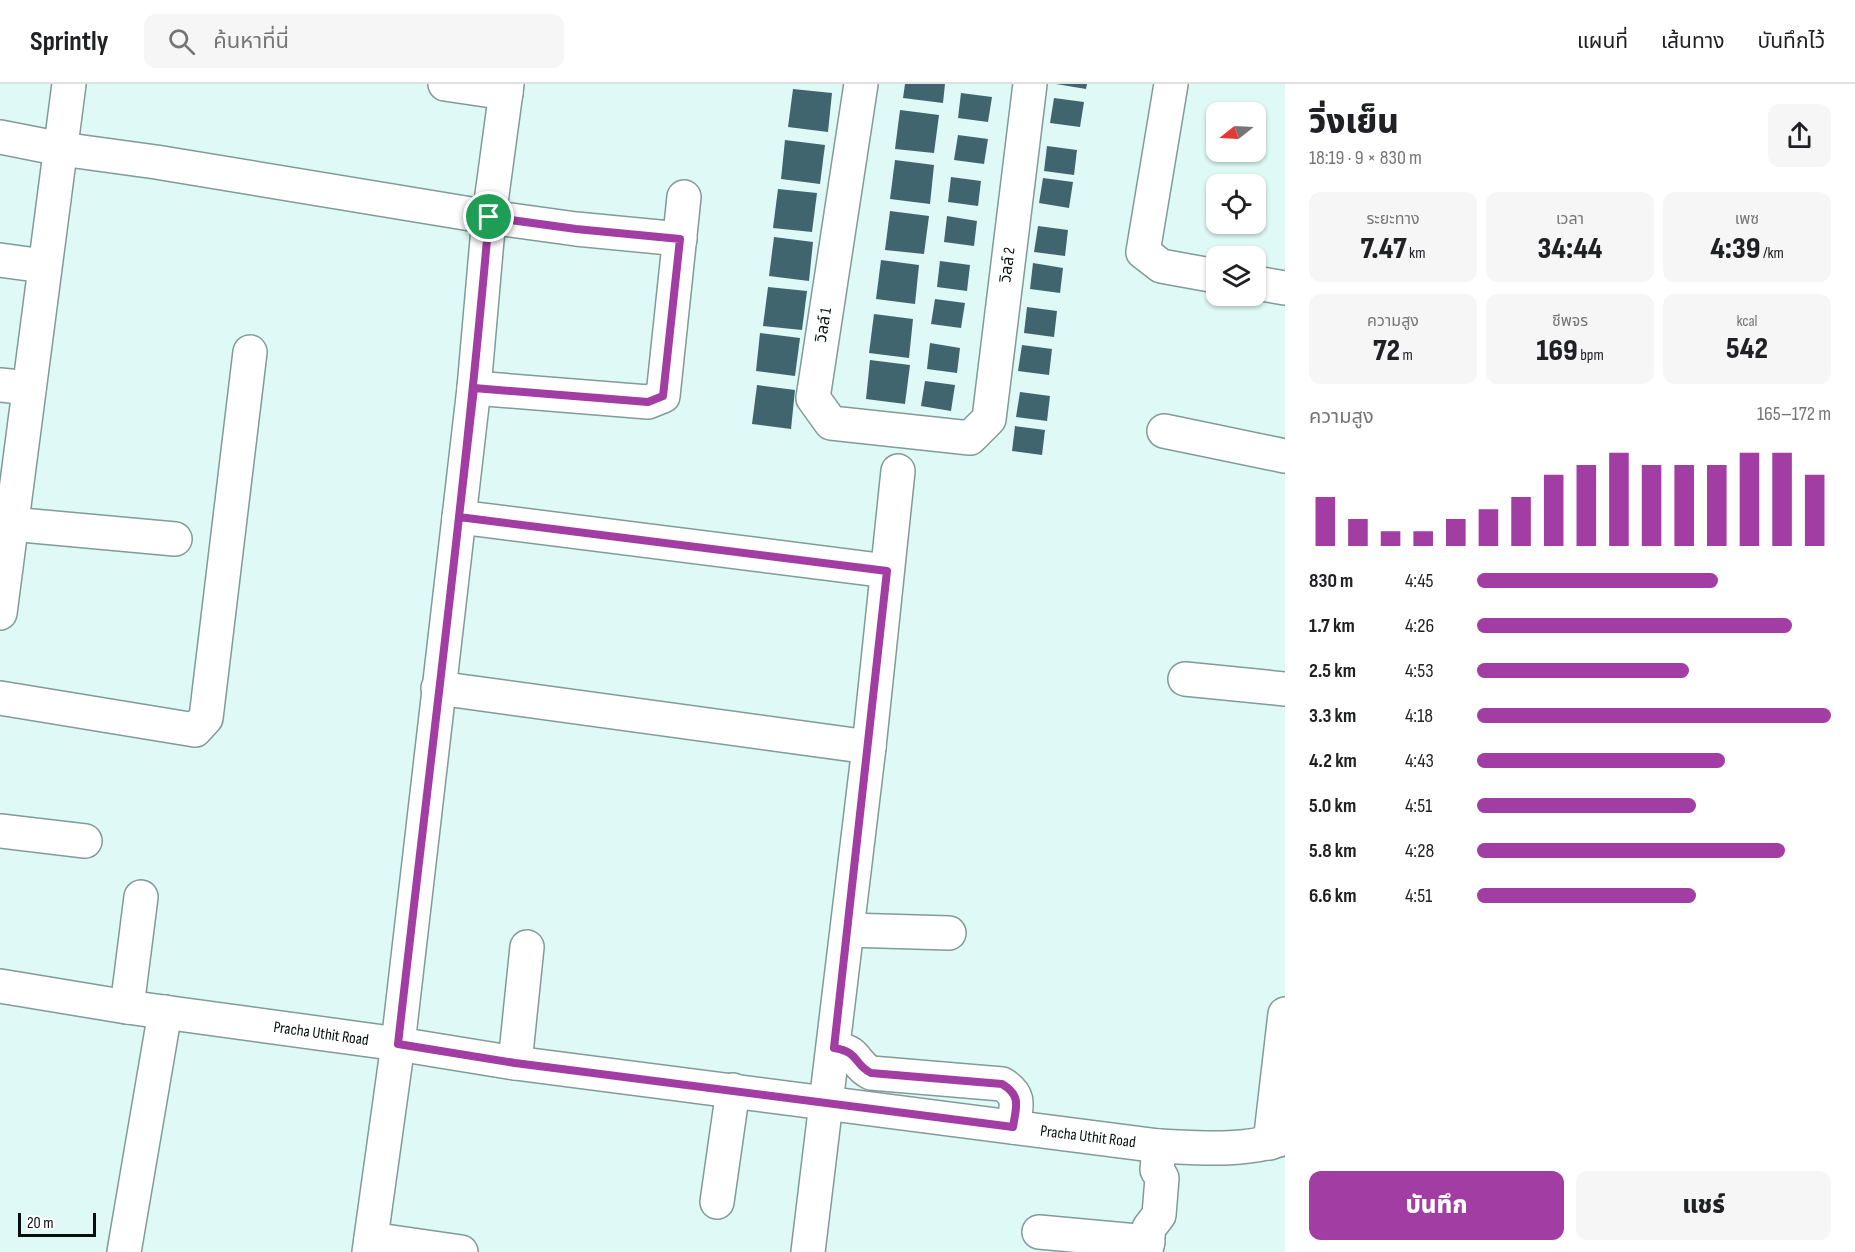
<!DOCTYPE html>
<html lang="th">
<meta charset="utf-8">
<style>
body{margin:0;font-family:"Sofia Sans Condensed","Noto Sans Thai",sans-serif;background:#f6f6f6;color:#202124;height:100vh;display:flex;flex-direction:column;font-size:22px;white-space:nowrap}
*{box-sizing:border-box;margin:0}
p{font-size:20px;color:#757577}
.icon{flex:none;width:33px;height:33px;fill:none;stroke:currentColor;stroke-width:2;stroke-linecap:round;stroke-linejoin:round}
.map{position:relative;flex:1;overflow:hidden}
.sheet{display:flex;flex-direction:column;background:#fff;width:570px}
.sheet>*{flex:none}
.needle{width:39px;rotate:252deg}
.buttons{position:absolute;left:1206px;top:18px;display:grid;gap:12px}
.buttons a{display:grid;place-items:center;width:60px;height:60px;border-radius:12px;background:#fff;box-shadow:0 2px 4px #0004;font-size:30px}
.scale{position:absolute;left:18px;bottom:15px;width:78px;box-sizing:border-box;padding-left:6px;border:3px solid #060f0e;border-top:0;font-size:16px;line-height:21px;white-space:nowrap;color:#060f0e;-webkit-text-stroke:4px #fff;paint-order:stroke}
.pin{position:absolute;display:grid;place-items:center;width:51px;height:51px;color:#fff;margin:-26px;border:3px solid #fff;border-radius:50%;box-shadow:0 2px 6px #0007}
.round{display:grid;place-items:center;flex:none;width:63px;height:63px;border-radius:12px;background:#f6f6f6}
.overview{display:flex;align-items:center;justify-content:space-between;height:102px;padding:0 24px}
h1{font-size:33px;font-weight:800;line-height:45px}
.stats{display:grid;grid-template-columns:repeat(3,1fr);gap:9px;height:102px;padding:6px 24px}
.stats div{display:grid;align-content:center;border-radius:12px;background:#f6f6f6;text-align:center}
.stats b{font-size:30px;font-weight:800}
.stats small{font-size:16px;font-weight:400}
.stats p{font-size:16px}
.chart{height:168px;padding:12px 24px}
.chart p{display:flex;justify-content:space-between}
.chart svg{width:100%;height:108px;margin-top:6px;stroke:#a13da3;stroke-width:6}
.action{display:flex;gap:12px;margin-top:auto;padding:12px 24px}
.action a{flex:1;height:69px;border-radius:12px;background:#a13da3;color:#fff;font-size:24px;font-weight:800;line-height:69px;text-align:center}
.action a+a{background:#f6f6f6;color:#202124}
ul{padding:0 24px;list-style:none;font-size:20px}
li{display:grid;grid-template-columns:96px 72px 1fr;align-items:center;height:45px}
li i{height:15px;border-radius:8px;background:#a13da3}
header{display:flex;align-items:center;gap:36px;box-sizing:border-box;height:84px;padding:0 30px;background:#fff;border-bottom:2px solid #e0e0e0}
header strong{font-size:28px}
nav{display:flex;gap:33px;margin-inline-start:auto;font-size:21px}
.search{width:420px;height:54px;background:#f6f6f6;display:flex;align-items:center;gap:15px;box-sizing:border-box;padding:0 21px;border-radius:12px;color:#757577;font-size:22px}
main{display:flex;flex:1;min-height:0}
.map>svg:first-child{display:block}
</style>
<header>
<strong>Sprintly</strong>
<div class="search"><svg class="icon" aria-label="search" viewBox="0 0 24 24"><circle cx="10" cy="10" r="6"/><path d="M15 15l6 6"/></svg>ค้นหาที่นี่</div>
<nav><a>แผนที่</a><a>เส้นทาง</a><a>บันทึกไว้</a></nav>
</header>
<main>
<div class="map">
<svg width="1285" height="1168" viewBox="0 0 1285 1168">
<rect width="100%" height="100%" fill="#dff9f6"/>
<g fill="#41656e">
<path d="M905 0H945L943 19 903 14Z"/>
<path d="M1056 0H1087L1086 5Z"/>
<path d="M793 5 832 9 828 48 788 43Z"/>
<path d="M961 9 992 13 988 38 958 34Z"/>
<path d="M1054 14 1084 18 1080 43 1050 39Z"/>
<path d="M900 26 939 31 934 69 895 65Z"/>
<path d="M958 51 988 55 984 80 954 76Z"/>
<path d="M785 56 825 61 820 100 781 95Z"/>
<path d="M1047 62 1077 66 1074 91 1044 87Z"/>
<path d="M895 76 934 81 930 120 890 115Z"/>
<path d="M951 93 981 97 978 122 948 118Z"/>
<path d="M1043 94 1073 98 1069 124 1039 119Z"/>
<path d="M778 105 817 109 812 148 773 144Z"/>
<path d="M890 127 929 132 924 170 885 166Z"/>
<path d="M947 132 977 137 974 162 944 158Z"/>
<path d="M1038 142 1068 146 1065 172 1034 168Z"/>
<path d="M774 153 813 158 809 197 769 192Z"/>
<path d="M881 176 919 181 915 220 876 215Z"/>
<path d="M940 177 970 181 967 207 937 203Z"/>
<path d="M1033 179 1063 184 1060 209 1030 205Z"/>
<path d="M768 203 807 207 802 246 763 242Z"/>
<path d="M935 215 965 219 961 244 931 240Z"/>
<path d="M1027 223 1057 227 1054 253 1024 249Z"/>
<path d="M874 230 913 235 909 274 869 269Z"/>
<path d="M760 249 800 254 795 292 756 287Z"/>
<path d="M930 259 960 264 957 289 927 285Z"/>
<path d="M1022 261 1052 265 1049 291 1018 287Z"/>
<path d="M870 276 910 281 905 320 866 315Z"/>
<path d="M925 297 955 301 951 327 921 322Z"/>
<path d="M757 301 795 306 791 345 752 340Z"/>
<path d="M1020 308 1050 312 1047 337 1016 333Z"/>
<path d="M1015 342 1045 346 1042 371 1012 367Z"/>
</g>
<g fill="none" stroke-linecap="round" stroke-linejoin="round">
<defs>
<g id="minor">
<path d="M445 0 506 9"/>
<path d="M861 0 813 314 831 339 970 354 989 335 1030 0"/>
<path d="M1171 0 1143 168 1161 182 1216 192"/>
<path d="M0 53 61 65 156 78 489 133 576 145 680 155"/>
<path d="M0 176 44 182"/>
<path d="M1256 199 1285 204"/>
<path d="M0 301 29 304"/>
<path d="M474 304 648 318 663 312 684 113"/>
<path d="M1164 347 1285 372"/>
<path d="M459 433 887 487"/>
<path d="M11 440 175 455"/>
<path d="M0 529 69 0"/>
<path d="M1185 595 1285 605"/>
<path d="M438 604 869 663"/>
<path d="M0 614 195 646 206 634 250 268"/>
<path d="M0 747 85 757"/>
<path d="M848 846 949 849"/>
<path d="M0 902 127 923 398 960 515 979 1159 1062C1202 1064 1244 1068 1285 1054"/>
<path d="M127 923 141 813"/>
<path d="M834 964C860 968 853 980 871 989L1002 1000C1022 1012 1016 1023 1013 1043"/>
<path d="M515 979 527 863"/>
<path d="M1270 1059 1285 930"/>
<path d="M717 1118 733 1006"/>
<path d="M1039 1148 1148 1158"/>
<path d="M371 1155 461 1168"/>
<path d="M124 1168 165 928"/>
<path d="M369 1168 398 960 474 304 489 133 507 0"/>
<path d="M808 1168 869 663 898 387"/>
<path d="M1146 1168 1149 1144 1159 1131 1162 1094 1157 1086 1159 1062"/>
</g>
</defs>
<use href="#minor" stroke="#829a98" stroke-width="36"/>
<use href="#minor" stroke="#fff" stroke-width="33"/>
</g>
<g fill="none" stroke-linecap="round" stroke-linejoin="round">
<defs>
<path id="route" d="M489 133C465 409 429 685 398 960L515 979 1013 1043C1016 1023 1022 1012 1002 1000L871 989C853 980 860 968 834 964L887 487 459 433 474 304 648 318 663 312 680 155 576 145 489 133"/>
</defs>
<use href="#route" stroke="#fff" stroke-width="12"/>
<use href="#route" stroke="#a13da3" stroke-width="8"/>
</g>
<g text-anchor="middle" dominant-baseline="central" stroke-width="6" stroke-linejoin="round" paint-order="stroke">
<g font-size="16" fill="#060f0e" stroke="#fff">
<text transform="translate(1008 181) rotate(-83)">วิลล์ 2</text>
<text transform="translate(824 241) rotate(-81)">วิลล์ 1</text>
<text transform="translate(321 950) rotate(8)">Pracha Uthit Road</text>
<text transform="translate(1088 1053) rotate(7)">Pracha Uthit Road</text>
</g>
</g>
</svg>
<div class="buttons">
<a><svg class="needle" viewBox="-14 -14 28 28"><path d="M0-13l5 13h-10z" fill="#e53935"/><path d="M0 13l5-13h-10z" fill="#757577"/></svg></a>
<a><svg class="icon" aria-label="locate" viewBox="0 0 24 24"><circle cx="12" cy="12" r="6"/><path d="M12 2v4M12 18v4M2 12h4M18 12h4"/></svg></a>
<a><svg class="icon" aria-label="layers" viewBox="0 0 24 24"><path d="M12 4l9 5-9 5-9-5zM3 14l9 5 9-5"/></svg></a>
</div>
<div class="scale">20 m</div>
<div class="pin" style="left:489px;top:133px;background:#1e9e55"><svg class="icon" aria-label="arrive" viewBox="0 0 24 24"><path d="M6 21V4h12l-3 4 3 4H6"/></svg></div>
</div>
<section class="sheet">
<div class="overview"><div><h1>วิ่งเย็น</h1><p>18:19 · 9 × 830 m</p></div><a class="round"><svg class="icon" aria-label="share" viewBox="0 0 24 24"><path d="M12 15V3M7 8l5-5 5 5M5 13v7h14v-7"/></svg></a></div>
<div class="stats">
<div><p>ระยะทาง</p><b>7.47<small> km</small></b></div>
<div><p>เวลา</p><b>34:44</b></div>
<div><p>เพซ</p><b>4:39<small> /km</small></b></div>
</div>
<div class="stats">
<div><p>ความสูง</p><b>72<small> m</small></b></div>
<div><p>ชีพจร</p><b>169<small> bpm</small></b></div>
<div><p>kcal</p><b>542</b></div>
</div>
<div class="chart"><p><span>ความสูง</span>165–172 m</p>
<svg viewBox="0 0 160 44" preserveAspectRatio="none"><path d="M5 44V24M15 44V33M25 44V38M35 44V38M45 44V33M55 44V29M65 44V24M75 44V15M85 44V11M95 44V6M105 44V11M115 44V11M125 44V11M135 44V6M145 44V6M155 44V15"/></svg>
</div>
<ul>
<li><b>830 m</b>4:45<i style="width:68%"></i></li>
<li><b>1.7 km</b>4:26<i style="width:89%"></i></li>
<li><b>2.5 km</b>4:53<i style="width:60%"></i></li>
<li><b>3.3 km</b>4:18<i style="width:100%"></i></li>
<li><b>4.2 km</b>4:43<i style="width:70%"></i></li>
<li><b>5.0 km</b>4:51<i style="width:62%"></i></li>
<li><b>5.8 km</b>4:28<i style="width:87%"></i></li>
<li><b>6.6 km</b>4:51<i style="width:62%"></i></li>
</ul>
<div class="action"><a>บันทึก</a><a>แชร์</a></div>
</section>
</main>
